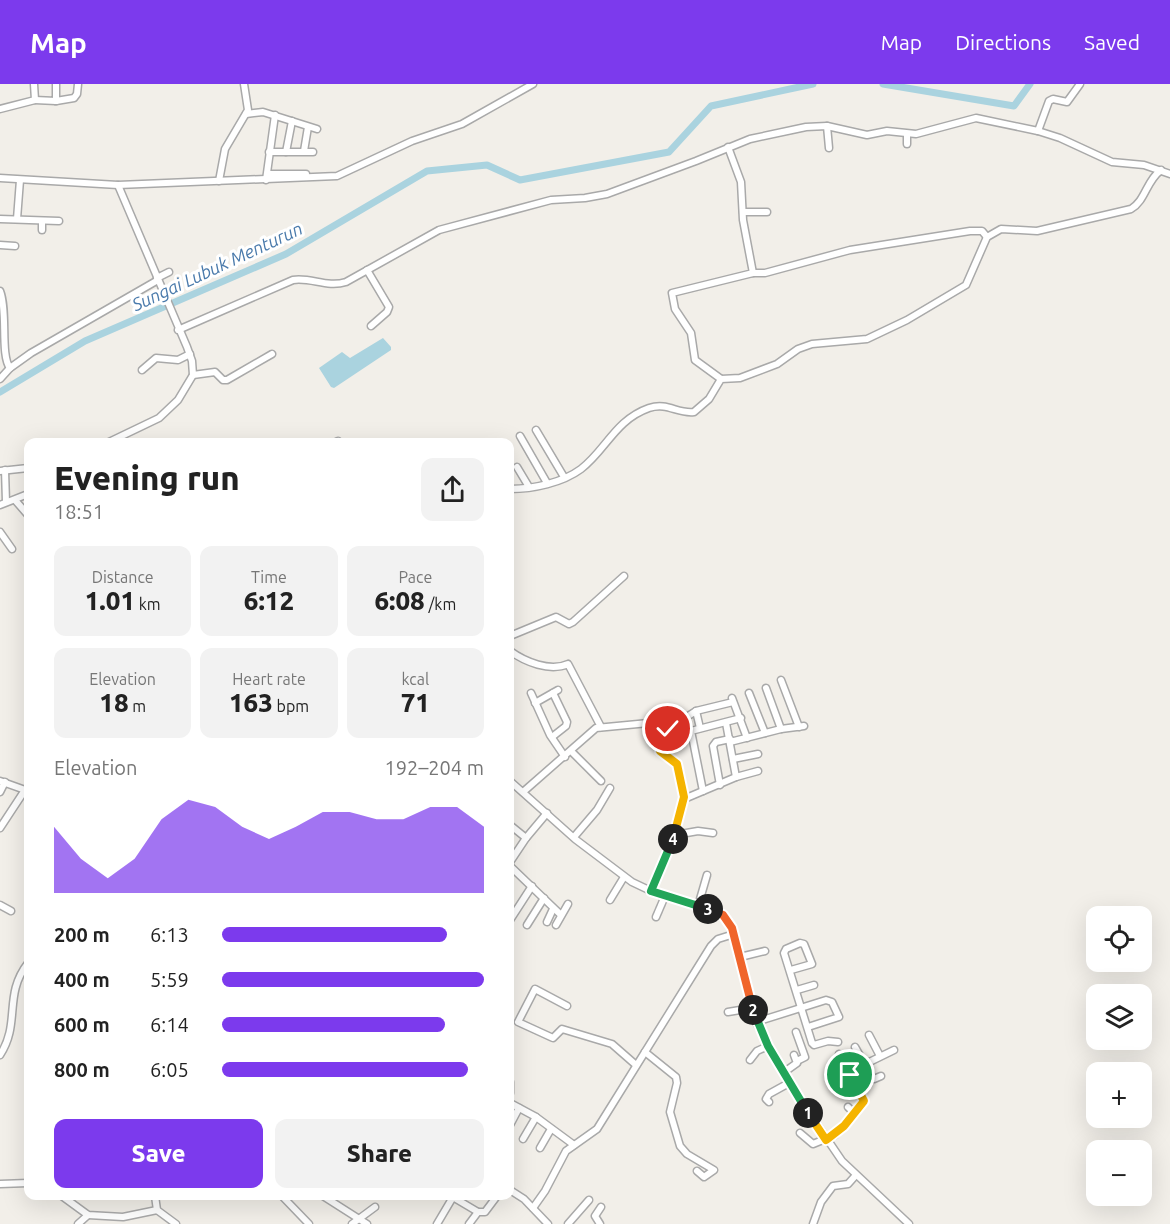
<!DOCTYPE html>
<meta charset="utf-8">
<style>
body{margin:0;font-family:Ubuntu,sans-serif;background:#f2f2f2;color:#222;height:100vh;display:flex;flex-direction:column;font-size:22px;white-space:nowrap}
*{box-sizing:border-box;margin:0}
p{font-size:20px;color:#767676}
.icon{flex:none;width:33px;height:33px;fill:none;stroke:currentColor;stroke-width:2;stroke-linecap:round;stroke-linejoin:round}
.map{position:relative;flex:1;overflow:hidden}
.sheet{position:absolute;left:24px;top:354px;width:490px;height:762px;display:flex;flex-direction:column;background:#fff;border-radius:12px;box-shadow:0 6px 24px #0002}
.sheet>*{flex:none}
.tools{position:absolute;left:1086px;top:822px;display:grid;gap:12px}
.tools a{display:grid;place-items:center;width:66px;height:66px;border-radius:12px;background:#fff;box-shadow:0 6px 24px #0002;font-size:30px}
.pin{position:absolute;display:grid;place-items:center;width:51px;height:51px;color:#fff;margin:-26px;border:3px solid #fff;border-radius:50%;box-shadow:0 2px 6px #0007}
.km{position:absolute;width:30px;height:30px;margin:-15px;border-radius:50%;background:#222;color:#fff;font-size:16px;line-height:30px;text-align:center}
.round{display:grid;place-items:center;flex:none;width:63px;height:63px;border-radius:12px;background:#f2f2f2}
.headline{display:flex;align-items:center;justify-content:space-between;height:102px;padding:0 30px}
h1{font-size:33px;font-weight:800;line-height:45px}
.stats{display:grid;grid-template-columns:repeat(3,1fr);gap:9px;height:102px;padding:6px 30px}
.stats div{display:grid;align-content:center;border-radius:12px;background:#f2f2f2;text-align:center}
.stats b{font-size:26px;font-weight:800}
.stats small{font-size:16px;font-weight:400}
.stats p{font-size:16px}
.chart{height:168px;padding:12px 30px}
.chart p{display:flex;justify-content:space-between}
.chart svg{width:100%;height:108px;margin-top:6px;fill:#7c3aed;opacity:.7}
.primary-button{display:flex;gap:12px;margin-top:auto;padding:12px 30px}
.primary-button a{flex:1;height:69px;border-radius:12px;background:#7c3aed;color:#fff;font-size:24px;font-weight:800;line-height:69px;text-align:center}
.primary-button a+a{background:#f2f2f2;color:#222}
ul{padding:0 30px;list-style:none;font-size:20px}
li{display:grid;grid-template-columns:96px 72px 1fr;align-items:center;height:45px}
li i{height:15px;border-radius:8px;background:#7c3aed}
header{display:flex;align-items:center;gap:36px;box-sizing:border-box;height:84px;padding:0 30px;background:#7c3aed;color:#fff}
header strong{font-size:28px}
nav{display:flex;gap:33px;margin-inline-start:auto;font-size:21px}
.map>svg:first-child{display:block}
</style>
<header>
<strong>Map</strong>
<nav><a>Map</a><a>Directions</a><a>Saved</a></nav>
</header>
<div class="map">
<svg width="1170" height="1140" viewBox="0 0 1170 1140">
<rect width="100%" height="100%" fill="#f2efe9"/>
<path fill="#aad3df" d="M383 254 391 263V266L334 304 331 303 319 284 342 268 350 274Z"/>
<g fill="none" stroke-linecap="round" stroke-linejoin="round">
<g stroke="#aad3df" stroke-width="7">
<path d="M883 0 1014 22 1030 0"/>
<path d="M0 308 85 257 286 170 427 87 487 81 520 96 669 68 711 22 813 0"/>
</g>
<defs>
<g id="minor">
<path d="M35 16 56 17V0"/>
<path d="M56 17 74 14 77 10 78 0"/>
<path d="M0 25 35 16 34 0"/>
<path d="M246 30 263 28 317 45"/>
<path d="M827 42 829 64"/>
<path d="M1038 47 1049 17 1053 15 1067 18 1080 0"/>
<path d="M907 50V60"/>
<path d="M304 67 308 43"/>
<path d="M269 68H313"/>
<path d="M286 68 292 37"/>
<path d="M268 90H306"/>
<path d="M0 94 118 101 337 92 412 57 462 40 533 0"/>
<path d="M266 96 275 31"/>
<path d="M219 97 225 65 248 26 244 0"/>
<path d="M743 128H767"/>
<path d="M0 135 59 137"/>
<path d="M17 135 20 96"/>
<path d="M42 146V137"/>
<path d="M0 161 15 162"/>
<path d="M367 186 389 223 387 228 371 242"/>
<path d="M753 189H765L850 166 970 147H982L987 153"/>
<path d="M157 194 169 188"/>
<path d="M0 207C8 227 0 271 10 284"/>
<path d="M178 246 293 196C311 193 327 204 346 198L439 146 551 116 585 114 607 110 696 77 750 55 806 43 827 42 867 51 887 47 916 50 976 34 1038 47 1060 54 1112 78 1144 81 1170 90"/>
<path d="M142 286 156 274 178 276 190 270"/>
<path d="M193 291 215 288 223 296H227L272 270"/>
<path d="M0 295 10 284 31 269 158 196"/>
<path d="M721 295 695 276 691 249 675 225 672 209 753 189 743 136 741 98 728 63"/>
<path d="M536 346 564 393"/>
<path d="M520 352 547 399"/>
<path d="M109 358 159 334 178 316 193 291 192 277 187 263 118 101"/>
<path d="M336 358 338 357"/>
<path d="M517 383 529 403"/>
<path d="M5 386 6 418"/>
<path d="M0 387 28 384"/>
<path d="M510 405C533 405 562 399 581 385 606 366 615 336 649 324 668 318 677 330 694 328L709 315 721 295 740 294 777 280 798 265 812 260 867 255 907 236 966 201 987 153 1001 145 1037 147 1131 125C1146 116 1146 97 1161 86"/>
<path d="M15 416 28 431"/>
<path d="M0 421 28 410"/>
<path d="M0 448 12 465"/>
<path d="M510 552 556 533 569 540 573 538 624 492"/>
<path d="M510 567C525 578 550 588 568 580L601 643"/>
<path d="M781 596 799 643"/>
<path d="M766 604 781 645"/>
<path d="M531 609 550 651 565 673"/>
<path d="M749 609 765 649"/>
<path d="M732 614 747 654"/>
<path d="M535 619 558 606"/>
<path d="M696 627 700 644"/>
<path d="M552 653 566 642 567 638 553 609"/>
<path d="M730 658 781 645 804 642"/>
<path d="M571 667 601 697"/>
<path d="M733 675 758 670"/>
<path d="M736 693 758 687"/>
<path d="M0 697 28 707"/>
<path d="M510 697 575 755 632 798 651 807 711 825 727 835 736 856 756 938 789 999 842 1077 909 1140"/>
<path d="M720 701 713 662 716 658 730 655"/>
<path d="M703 707 691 647 741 634"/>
<path d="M0 708 5 698"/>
<path d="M523 708 596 644 659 638"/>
<path d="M684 715 736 693 726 639"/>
<path d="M510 741 526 754"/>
<path d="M0 744 25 706"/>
<path d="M675 751 698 747 713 749"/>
<path d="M574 753 597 726 610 704"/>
<path d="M510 778 526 754 547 729"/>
<path d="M510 782 561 831"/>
<path d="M651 807 672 760 684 715 677 679 660 667 668 645 696 627 733 618"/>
<path d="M610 816 624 793"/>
<path d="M0 821 11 827"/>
<path d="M698 822 707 791"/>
<path d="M656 833 665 812"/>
<path d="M510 836 532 802"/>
<path d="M547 838 553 825"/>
<path d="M527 841 544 814"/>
<path d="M556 841 568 820"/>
<path d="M740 873 765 867"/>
<path d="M791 886 812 880 804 860 800 859 786 865 784 869 812 959 814 961 828 957 838 958"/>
<path d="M797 906 814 901"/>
<path d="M567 922 535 905 518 938 553 954 562 945 612 960 636 981"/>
<path d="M728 928 752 924"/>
<path d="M756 938 826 916 832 918 839 933 808 943"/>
<path d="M796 948 805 973 797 977"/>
<path d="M869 951 880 972"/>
<path d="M855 963 872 993 874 995 881 992"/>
<path d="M645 968 676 993 677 999 670 1028 680 1062 687 1070 714 1086 704 1093 697 1087"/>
<path d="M839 970 850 988"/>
<path d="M0 971C21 939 3 911 28 879"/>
<path d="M750 976 757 967 768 962"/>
<path d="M783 989 797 979 794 971"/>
<path d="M510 998V1009"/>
<path d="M769 1018 766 1015 769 1010 789 999"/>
<path d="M510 1019 536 1033 574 1061"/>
<path d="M848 1023 855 1030"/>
<path d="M510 1041 519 1024"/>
<path d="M800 1049 813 1060 835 1051 864 1017 850 991 851 987 894 966"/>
<path d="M523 1055 536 1033"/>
<path d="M540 1064 551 1045"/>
<path d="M0 1100 28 1099"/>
<path d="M510 1106 524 1115 548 1140"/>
<path d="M62 1112 88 1131 123 1133 157 1126"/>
<path d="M155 1112 157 1126 176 1140"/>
<path d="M282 1112 309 1140"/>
<path d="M323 1112 367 1140"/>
<path d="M451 1112 478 1128"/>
<path d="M533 1124 545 1107 566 1067 597 1045 711 862 718 855 734 850"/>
<path d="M78 1140 88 1131"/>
<path d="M352 1140 375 1123"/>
<path d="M437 1140 453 1113"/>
<path d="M469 1140 478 1128H485L497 1112"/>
<path d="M568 1140 589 1116"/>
<path d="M600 1140 595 1132 601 1123"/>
<path d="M813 1140 821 1118 833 1102 848 1100 856 1091"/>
</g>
</defs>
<use href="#minor" stroke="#a9a9a9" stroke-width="9"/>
<use href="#minor" stroke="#fff" stroke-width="6"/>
</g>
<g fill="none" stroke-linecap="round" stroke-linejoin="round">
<defs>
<path id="split-1" d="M808 1029 826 1056 844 1042 864 1017 850 991"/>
<path id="split-2" d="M753 926 768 962 808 1029"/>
<path id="split-3" d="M708 825 723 831 732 844 753 926"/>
<path id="split-4" d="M673 755 651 807 708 825"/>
<path id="split-5" d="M668 645 660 667 677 680 684 713 673 755"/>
</defs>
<use href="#split-1" stroke="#fff" stroke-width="12"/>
<use href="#split-2" stroke="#fff" stroke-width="12"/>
<use href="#split-3" stroke="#fff" stroke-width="12"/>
<use href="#split-4" stroke="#fff" stroke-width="12"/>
<use href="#split-5" stroke="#fff" stroke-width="12"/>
<use href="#split-1" stroke="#f5b400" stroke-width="8"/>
<use href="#split-2" stroke="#22a559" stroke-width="8"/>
<use href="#split-3" stroke="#f0652b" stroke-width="8"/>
<use href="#split-4" stroke="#22a559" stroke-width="8"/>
<use href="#split-5" stroke="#f5b400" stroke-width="8"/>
</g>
<g text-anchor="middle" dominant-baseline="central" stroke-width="6" stroke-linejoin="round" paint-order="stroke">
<g font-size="18" font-style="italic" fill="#4a7aab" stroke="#fff">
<text transform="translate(217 182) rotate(-25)">Sungai Lubuk Menturun</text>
</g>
</g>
</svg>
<div class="tools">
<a><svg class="icon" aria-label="locate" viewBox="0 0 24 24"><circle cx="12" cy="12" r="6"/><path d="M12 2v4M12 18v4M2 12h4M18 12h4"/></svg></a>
<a><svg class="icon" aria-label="layers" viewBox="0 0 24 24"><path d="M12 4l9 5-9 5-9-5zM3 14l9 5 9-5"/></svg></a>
<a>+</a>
<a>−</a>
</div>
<div class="pin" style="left:850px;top:991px;background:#1e9e55"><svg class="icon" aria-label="arrive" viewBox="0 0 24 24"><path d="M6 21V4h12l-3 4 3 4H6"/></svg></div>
<div class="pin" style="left:668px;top:645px;background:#d93025"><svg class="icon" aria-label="check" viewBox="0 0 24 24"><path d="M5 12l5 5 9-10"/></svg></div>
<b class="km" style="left:808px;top:1029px">1</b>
<b class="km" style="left:753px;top:926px">2</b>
<b class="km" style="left:708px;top:825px">3</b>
<b class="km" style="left:673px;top:755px">4</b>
<section class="sheet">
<div class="headline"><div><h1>Evening run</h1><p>18:51</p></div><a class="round"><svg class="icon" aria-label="share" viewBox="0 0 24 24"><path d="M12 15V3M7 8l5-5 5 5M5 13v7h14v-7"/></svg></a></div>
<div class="stats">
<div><p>Distance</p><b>1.01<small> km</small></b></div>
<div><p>Time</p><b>6:12</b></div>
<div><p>Pace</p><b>6:08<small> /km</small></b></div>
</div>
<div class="stats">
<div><p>Elevation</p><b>18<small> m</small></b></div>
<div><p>Heart rate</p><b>163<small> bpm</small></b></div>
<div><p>kcal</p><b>71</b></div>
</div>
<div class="chart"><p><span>Elevation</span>192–204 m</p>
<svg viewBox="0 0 160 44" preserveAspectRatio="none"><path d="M0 44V17L10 30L20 38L30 30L40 14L50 6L60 9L70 17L80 22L90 17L100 11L110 11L120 14L130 14L140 9L150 9L160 17V44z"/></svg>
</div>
<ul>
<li><b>200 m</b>6:13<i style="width:86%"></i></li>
<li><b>400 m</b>5:59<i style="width:100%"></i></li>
<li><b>600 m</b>6:14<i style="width:85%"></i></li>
<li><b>800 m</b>6:05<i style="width:94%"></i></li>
</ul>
<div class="primary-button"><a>Save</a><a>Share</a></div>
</section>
</div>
